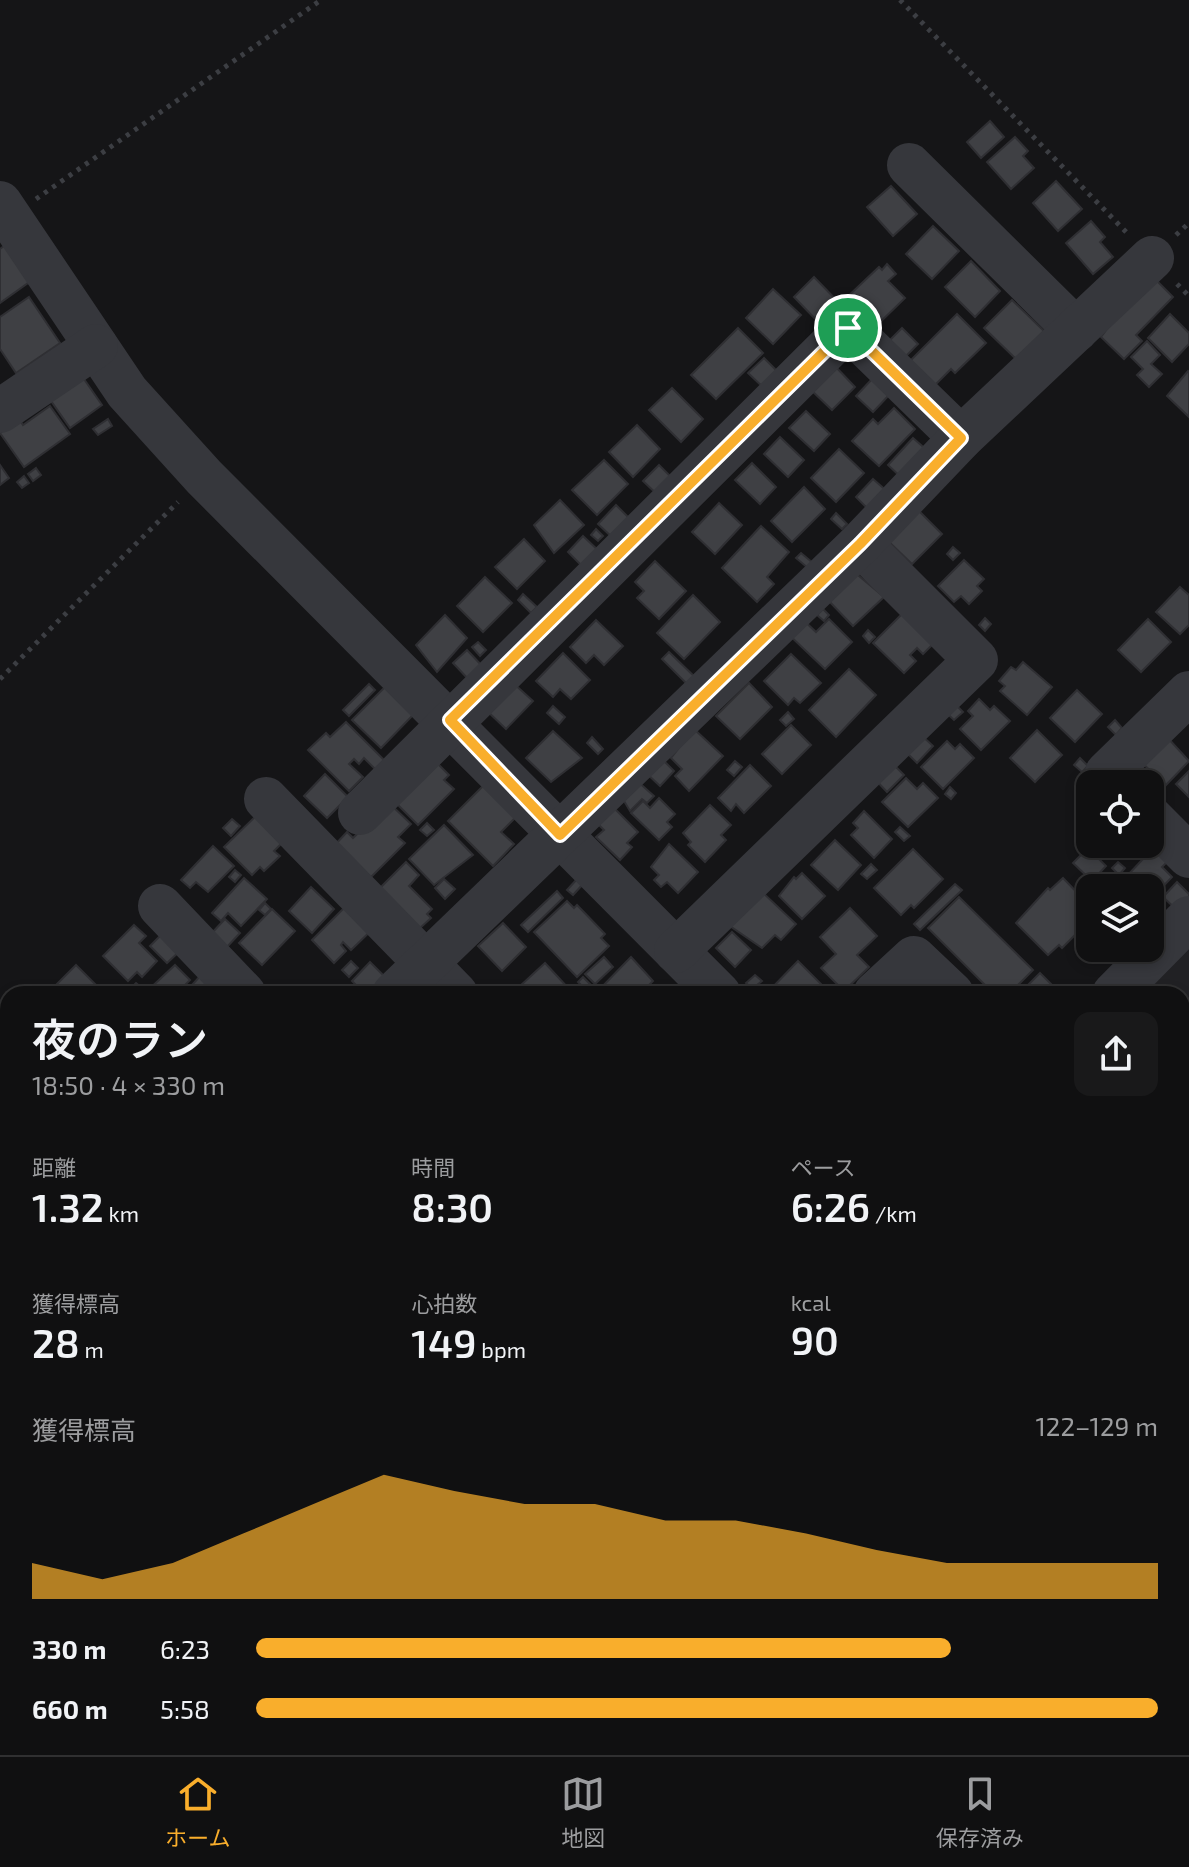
<!DOCTYPE html>
<html lang="ja">
<meta charset="utf-8">
<style>
body{margin:0;font-family:"Exo 2","Noto Sans JP",sans-serif;background:#19191a;color:#f1f3f6;height:100vh;display:flex;flex-direction:column;font-size:30px;white-space:nowrap}
*{box-sizing:border-box;margin:0}
p{font-size:26px;color:#9c9d9f}
.icon{flex:none;width:44px;height:44px;fill:none;stroke:currentColor;stroke-width:2;stroke-linecap:round;stroke-linejoin:round}
.map{position:relative;flex:1;overflow:hidden}
.drawer{position:absolute;left:0px;top:986px;width:1190px;height:770px;display:flex;flex-direction:column;background:#101011;border-radius:24px 24px 0 0;box-shadow:0 4px 12px #0003,0 0 0 2px #303031}
.drawer>*{flex:none}
.controls{position:absolute;left:1076px;top:770px;display:grid;gap:16px}
.controls a{display:grid;place-items:center;width:88px;height:88px;border-radius:16px;background:#101011;box-shadow:0 4px 12px #0003,0 0 0 2px #303031;font-size:40px}
.pin{position:absolute;display:grid;place-items:center;width:68px;height:68px;color:#fff;margin:-34px;border:4px solid #fff;border-radius:50%;box-shadow:0 2px 8px #0007}
.round{display:grid;place-items:center;flex:none;width:84px;height:84px;border-radius:16px;background:#19191a}
.head{display:flex;align-items:center;justify-content:space-between;height:136px;padding:0 32px}
h1{font-size:44px;font-weight:600;line-height:60px}
.stats{display:grid;grid-template-columns:repeat(3,1fr);gap:12px;height:136px;padding:8px 32px}
.stats div{display:grid;align-content:center}
.stats b{font-size:40px;font-weight:600}
.stats small{font-size:22px;font-weight:400}
.stats p{font-size:22px}
.chart{height:224px;padding:16px 32px}
.chart p{display:flex;justify-content:space-between}
.chart svg{width:100%;height:144px;margin-top:8px;fill:#f9ae2c;opacity:.7}
ul{padding:0 32px;list-style:none;font-size:26px}
li{display:grid;grid-template-columns:128px 96px 1fr;align-items:center;height:60px}
li i{height:20px;border-radius:10px;background:#f9ae2c}
.tab-bar{display:flex;justify-content:space-around;align-items:center;height:112px;border-top:2px solid #303031;background:#101011;font-size:22px;color:#9c9d9f}
.tab-bar a{display:grid;justify-items:center;gap:4px}
.tab-bar .on{color:#f9ae2c}
.map>svg:first-child{display:block}
</style>
<div class="map">
<svg width="1189" height="1755" viewBox="0 0 1189 1755">
<rect width="100%" height="100%" fill="#151517"/>
<path fill="#212124" d="M1189 937V1445L1182 1438V994H1130Z"/>
<g fill="#3f4044" stroke="#2f2f33" stroke-width="2">
<path d="M990 121 1004 137 981 158 967 142Z"/>
<path d="M1015 137 1028 151 1023 156 1034 168 1011 189 987 162Z"/>
<path d="M1056 181 1082 209 1058 231 1033 203Z"/>
<path d="M891 186 917 214 893 236 867 207Z"/>
<path d="M1091 221 1105 237 1100 242 1113 257 1093 274 1066 243Z"/>
<path d="M933 226 959 251 932 279 906 254Z"/>
<path d="M9 242 35 278 0 303V249Z"/>
<path d="M971 261 1000 291 975 317 945 287Z"/>
<path d="M887 264 896 274 888 281 905 298 873 329 844 300 879 267 882 270Z"/>
<path d="M1149 273 1173 297 1136 335 1142 341 1124 359 1101 337Z"/>
<path d="M814 277 844 308 824 328 794 297Z"/>
<path d="M773 289 801 315 773 344 746 318Z"/>
<path d="M29 297 60 343 16 373 0 349V317Z"/>
<path d="M1012 300 1044 331 1016 359 984 328Z"/>
<path d="M957 314 986 343 955 373 951 369 934 386 909 362Z"/>
<path d="M1170 314 1189 333V344L1172 362 1148 338Z"/>
<path d="M738 328 763 353 716 399 691 375Z"/>
<path d="M902 328 918 344 900 362 884 346Z"/>
<path d="M1147 341 1160 355 1151 364 1162 374 1149 387 1137 375 1143 369 1131 357Z"/>
<path d="M764 358 782 376 767 391 748 373Z"/>
<path d="M833 364 855 387 832 410 809 388Z"/>
<path d="M77 369 102 405 70 428 49 398Z"/>
<path d="M1188 371 1189 372V417L1167 396Z"/>
<path d="M874 377 891 393 873 412 856 396Z"/>
<path d="M672 388 703 419 681 442 649 410Z"/>
<path d="M50 406 70 434 24 467 0 433 19 419 23 425Z"/>
<path d="M894 408 915 429 879 466 852 441 873 419 878 424Z"/>
<path d="M806 411 830 434 814 451 789 428Z"/>
<path d="M108 419 112 426 98 435 93 429Z"/>
<path d="M637 425 660 449 633 477 609 452Z"/>
<path d="M780 437 804 460 788 477 764 454Z"/>
<path d="M913 438 929 452 904 480 888 465Z"/>
<path d="M839 449 864 473 836 502 811 478Z"/>
<path d="M604 460 628 484 597 515 572 490Z"/>
<path d="M752 463 776 487 760 504 735 480Z"/>
<path d="M0 465 9 478 0 485Z"/>
<path d="M659 465 676 482 661 498 643 481Z"/>
<path d="M36 468 41 475 33 481 28 474Z"/>
<path d="M24 476 29 483 22 488 17 482Z"/>
<path d="M873 479 889 493 871 512 856 497Z"/>
<path d="M804 487 825 509 792 542 771 521Z"/>
<path d="M560 500 584 525 554 553 534 525Z"/>
<path d="M719 503 742 525 715 554 692 532Z"/>
<path d="M616 505 632 521 614 539 598 524Z"/>
<path d="M917 509 942 534 912 564 886 539Z"/>
<path d="M836 513 847 524 842 529 831 519Z"/>
<path d="M761 526 789 552 767 577 774 584 757 602 722 568Z"/>
<path d="M596 529 603 536 598 541 591 535Z"/>
<path d="M583 536 601 553 585 569 568 552Z"/>
<path d="M524 539 545 561 517 589 495 567Z"/>
<path d="M953 547 960 553 953 560 947 554Z"/>
<path d="M801 553 813 563 808 568 796 558Z"/>
<path d="M964 560 984 579 977 586 982 591 969 604 961 596 954 602 938 586Z"/>
<path d="M655 561 686 591 659 619 637 598 644 591 635 582Z"/>
<path d="M853 571 884 597 853 626 826 598Z"/>
<path d="M485 577 512 603 483 632 457 606Z"/>
<path d="M1180 587 1189 595V625L1180 634 1156 612Z"/>
<path d="M523 594 537 607 531 613 518 600Z"/>
<path d="M693 595 720 622 684 659 657 633Z"/>
<path d="M823 609 829 615 824 621 817 615Z"/>
<path d="M902 614 933 644 923 654 917 648 910 655 916 661 904 673 873 643Z"/>
<path d="M445 615 467 638 437 672 416 645Z"/>
<path d="M800 617 816 632 829 619 852 642 825 669 786 632Z"/>
<path d="M985 618 991 624 985 631 979 625Z"/>
<path d="M1148 619 1171 642 1141 672 1118 650Z"/>
<path d="M596 620 623 646 604 665 594 655 586 663 570 647Z"/>
<path d="M868 630 875 637 869 643 863 636Z"/>
<path d="M478 642 486 650 480 656 472 647Z"/>
<path d="M467 650 485 669 471 682 453 663Z"/>
<path d="M669 652 698 680 691 688 662 659Z"/>
<path d="M563 653 590 680 571 699 560 689 553 697 536 681Z"/>
<path d="M791 654 821 683 800 703 794 698 788 705 764 681Z"/>
<path d="M1023 662 1052 687 1027 715 1000 691 1005 686 999 681 1011 667 1016 670Z"/>
<path d="M849 669 876 695 836 737 809 710Z"/>
<path d="M512 682 533 701 506 729 485 709Z"/>
<path d="M749 683 772 707 740 739 716 716Z"/>
<path d="M369 684 375 690 349 716 343 710Z"/>
<path d="M386 686 414 714 381 748 352 720Z"/>
<path d="M1077 690 1102 714 1075 742 1050 718Z"/>
<path d="M979 699 990 710 994 706 1010 721 981 750 960 729 973 716 968 711Z"/>
<path d="M951 700 963 712 954 720 942 709Z"/>
<path d="M553 706 565 717 559 724 547 713Z"/>
<path d="M788 712 794 719 786 726 780 720Z"/>
<path d="M1115 720 1122 728 1116 735 1108 727Z"/>
<path d="M346 722 392 768 383 777 364 758 359 764 354 759 349 764 363 777 349 791 308 750 326 733 330 737Z"/>
<path d="M791 725 811 745 782 774 762 754Z"/>
<path d="M694 729 723 756 689 791 675 776 682 769 671 758Z"/>
<path d="M1037 730 1062 755 1035 782 1010 758Z"/>
<path d="M553 731 582 758 551 782 526 758Z"/>
<path d="M919 733 933 746 917 763 903 749Z"/>
<path d="M1166 736 1189 761 1166 785 1141 762Z"/>
<path d="M592 737 603 749 598 754 587 743Z"/>
<path d="M947 741 955 749 960 744 974 758 943 789 921 767Z"/>
<path d="M659 756 674 771 660 786 644 771Z"/>
<path d="M1080 758 1088 766 1082 772 1074 765Z"/>
<path d="M434 760 449 775 444 780 454 789 418 825 393 800Z"/>
<path d="M735 761 742 767 734 776 727 770Z"/>
<path d="M890 761 904 775 887 792 873 777Z"/>
<path d="M750 765 771 786 744 813 736 804 731 811 718 798Z"/>
<path d="M1189 771V797L1176 784Z"/>
<path d="M325 774 348 797 327 818 304 796Z"/>
<path d="M906 778 917 789 923 783 938 798 908 827 882 802Z"/>
<path d="M636 780 654 796 647 803 642 799 630 811 621 796Z"/>
<path d="M484 785 516 817 501 832 514 844 493 866 448 821Z"/>
<path d="M950 787 956 793 951 799 945 794Z"/>
<path d="M659 798 675 814 667 822 672 827 659 840 631 813 643 801 650 808Z"/>
<path d="M389 803 411 824 398 837 405 843 366 882 332 848 347 832 353 838Z"/>
<path d="M710 805 731 825 721 835 726 840 705 862 688 845 691 842 683 833Z"/>
<path d="M264 808 290 835 274 851 280 856 264 871 260 867 252 875 224 847Z"/>
<path d="M614 808 638 832 627 843 632 847 620 860 596 837 604 830 598 824Z"/>
<path d="M864 811 892 839 874 858 851 835 858 828 853 823Z"/>
<path d="M1090 813V840L1077 827Z"/>
<path d="M232 819 240 826 231 836 223 828Z"/>
<path d="M427 823 434 830 427 836 420 830Z"/>
<path d="M444 825 473 855 434 885 409 859Z"/>
<path d="M900 827 910 836 904 841 895 832Z"/>
<path d="M835 840 861 865 838 890 811 865Z"/>
<path d="M669 844 698 872 678 893 667 882 661 887 654 880 659 875 651 867Z"/>
<path d="M1094 844H1113L1104 853Z"/>
<path d="M1157 844 1171 858 1162 867 1172 877 1150 900V888H1137L1126 877Z"/>
<path d="M213 846 234 866 208 892 196 882 190 888 181 880Z"/>
<path d="M1088 848 1106 866 1092 881 1073 863Z"/>
<path d="M913 849 943 879 914 908 911 905 901 915 874 888Z"/>
<path d="M406 862 419 875 409 886 432 909 427 914 431 918 419 929 373 895Z"/>
<path d="M1118 862 1125 868 1119 875 1112 868Z"/>
<path d="M871 864 877 870 867 879 861 874Z"/>
<path d="M235 870 241 875 235 882 229 877Z"/>
<path d="M802 873 825 896 802 919 779 896 794 877 796 879Z"/>
<path d="M244 878 267 899 241 926 228 913 221 921 212 913Z"/>
<path d="M578 878 584 883 573 895 567 890Z"/>
<path d="M1063 878 1090 906V920L1062 948 1059 945 1048 955 1016 923 1048 888 1050 890Z"/>
<path d="M444 879 455 889 445 899 435 888Z"/>
<path d="M1177 882 1189 894V901L1179 912 1163 897Z"/>
<path d="M955 884 962 890 920 930 914 924Z"/>
<path d="M311 887 334 909 312 933 289 911Z"/>
<path d="M557 891 563 898 528 932 521 925Z"/>
<path d="M762 892 796 924 781 940 775 935 762 948 730 926Z"/>
<path d="M959 897 1033 970 1009 994H994L928 928Z"/>
<path d="M567 901 574 908 577 905 605 934 601 938 609 946 577 977 534 932Z"/>
<path d="M265 903 271 909 265 915 259 910Z"/>
<path d="M348 904 380 922 351 950 343 942 341 945 346 951 334 963 312 940Z"/>
<path d="M850 908 877 936 857 955 869 967 844 991 821 968 836 954 820 937Z"/>
<path d="M272 909 295 931 262 965 239 943Z"/>
<path d="M225 919 240 933 225 949 210 935Z"/>
<path d="M503 923 526 947 502 971 478 946Z"/>
<path d="M134 925 146 936 139 943 157 961 142 977 137 972 128 981 103 956Z"/>
<path d="M165 931 182 949 167 963 150 946Z"/>
<path d="M732 932 751 950 735 967 716 948Z"/>
<path d="M604 957 613 967 595 984 585 974Z"/>
<path d="M631 957 653 981 640 994H595Z"/>
<path d="M351 961 358 968 349 977 342 970Z"/>
<path d="M798 961 826 989 822 994H766Z"/>
<path d="M370 962 389 981 376 994H365L352 981Z"/>
<path d="M545 963 570 990 566 994H527L520 986Z"/>
<path d="M76 965 101 990 97 994H47Z"/>
<path d="M175 965 190 980 184 986 192 994H144Z"/>
<path d="M204 972 217 994H196L190 987Z"/>
<path d="M1040 973 1061 994H1019Z"/>
<path d="M755 975 762 981 752 989 746 983Z"/>
<path d="M583 977 592 986 587 991 578 982Z"/>
<path d="M136 983 144 990 130 994 128 991Z"/>
<path d="M7 1032 8 1075 2 1081 0 1038Z"/>
<path d="M8 1196V1233L7 1235 0 1228V1204Z"/>
<path d="M3 1318 8 1322V1347L0 1356Z"/>
<path d="M0 1446 8 1454V1503L0 1495Z"/>
<path d="M1188 1502 1189 1503V1524L1182 1517V1507Z"/>
<path d="M1189 1568V1609L1187 1610 1182 1605V1574Z"/>
<path d="M1189 1712V1745L1182 1738V1719Z"/>
<path d="M211 1748H270L263 1755H204Z"/>
<path d="M459 1748H477L478 1749 472 1755H452Z"/>
<path d="M489 1748H526L529 1755H481Z"/>
<path d="M599 1748H645L652 1755H592Z"/>
<path d="M650 1748H685L689 1751 685 1755H657Z"/>
<path d="M805 1748H858L851 1755H809Z"/>
<path d="M877 1748H927L929 1750 927 1755H884Z"/>
<path d="M1000 1748H1030L1038 1755H1002Z"/>
</g>
<g fill="none" stroke-linecap="round" stroke-linejoin="round">
<g stroke="#3c3e43" stroke-width="5" stroke-dasharray="4 6" stroke-linecap="butt">
<path d="M900 0 1128 234"/>
<path d="M36 199 321 0"/>
<path d="M1176 235 1189 223"/>
<path d="M1177 284 1189 296"/>
<path d="M0 679 178 502"/>
</g>
<g stroke="#36373c" stroke-width="44">
<path d="M909 165 1076 330"/>
<path d="M0 203 127 392 204 477 719 994"/>
<path d="M0 411 96 346"/>
<path d="M1118 784 1107 773 1189 693"/>
<path d="M266 799 456 994"/>
<path d="M360 813 848 328 961 438"/>
<path d="M1150 817 1189 856"/>
<path d="M160 906 244 994"/>
<path d="M676 951 976 660 860 544"/>
<path d="M394 994 860 544 961 438 1152 258"/>
<path d="M875 994 914 958 952 994"/>
<path d="M1114 994 1189 918"/>
<path d="M1182 1057 1189 1051"/>
<path d="M1182 1087 1189 1094"/>
<path d="M0 1144 8 1136"/>
<path d="M0 1282 8 1290"/>
<path d="M0 1382 8 1374"/>
<path d="M1182 1463 1189 1470"/>
<path d="M0 1557 8 1565"/>
<path d="M1182 1645 1189 1638"/>
<path d="M294 1748 301 1755"/>
<path d="M534 1748 541 1755"/>
<path d="M760 1748 767 1755"/>
<path d="M984 1748 991 1755"/>
<path d="M344 1755 351 1748"/>
<path d="M1070 1755 1077 1748"/>
</g>
</g>
<g fill="none" stroke-linecap="round" stroke-linejoin="round">
<defs>
<path id="route" d="M848 328 961 438 860 544 560 835 450 720Z"/>
</defs>
<use href="#route" stroke="#fff" stroke-width="16"/>
<use href="#route" stroke="#f9ae2c" stroke-width="10"/>
</g>
</svg>
<div class="controls">
<a><svg class="icon" aria-label="locate" viewBox="0 0 24 24"><circle cx="12" cy="12" r="6"/><path d="M12 2v4M12 18v4M2 12h4M18 12h4"/></svg></a>
<a><svg class="icon" aria-label="layers" viewBox="0 0 24 24"><path d="M12 4l9 5-9 5-9-5zM3 14l9 5 9-5"/></svg></a>
</div>
<div class="pin" style="left:848px;top:328px;background:#1e9e55"><svg class="icon" aria-label="arrive" viewBox="0 0 24 24"><path d="M6 21V4h12l-3 4 3 4H6"/></svg></div>
<section class="drawer">
<div class="head"><div><h1>夜のラン</h1><p>18:50 · 4 × 330 m</p></div><a class="round"><svg class="icon" aria-label="share" viewBox="0 0 24 24"><path d="M12 15V3M7 8l5-5 5 5M5 13v7h14v-7"/></svg></a></div>
<div class="stats">
<div><p>距離</p><b>1.32<small> km</small></b></div>
<div><p>時間</p><b>8:30</b></div>
<div><p>ペース</p><b>6:26<small> /km</small></b></div>
</div>
<div class="stats">
<div><p>獲得標高</p><b>28<small> m</small></b></div>
<div><p>心拍数</p><b>149<small> bpm</small></b></div>
<div><p>kcal</p><b>90</b></div>
</div>
<div class="chart"><p><span>獲得標高</span>122–129 m</p>
<svg viewBox="0 0 160 44" preserveAspectRatio="none"><path d="M0 44V33L10 38L20 33L30 24L40 15L50 6L60 11L70 15L80 15L90 20L100 20L110 24L120 29L130 33L140 33L150 33L160 33V44z"/></svg>
</div>
<ul>
<li><b>330 m</b>6:23<i style="width:77%"></i></li>
<li><b>660 m</b>5:58<i style="width:100%"></i></li>
</ul>
</section>
</div>
<nav class="tab-bar">
<a class="on"><svg class="icon" aria-label="home" viewBox="0 0 24 24"><path d="M3 11l9-7 9 7M6 9v11h12V9"/></svg>ホーム</a>
<a><svg class="icon" aria-label="map" viewBox="0 0 24 24"><path d="M3 6l6-2 6 2 6-2v14l-6 2-6-2-6 2zM9 4v14M15 6v14"/></svg>地図</a>
<a><svg class="icon" aria-label="saved" viewBox="0 0 24 24"><path d="M7 4h10v16l-5-4-5 4z"/></svg>保存済み</a>
</nav>
